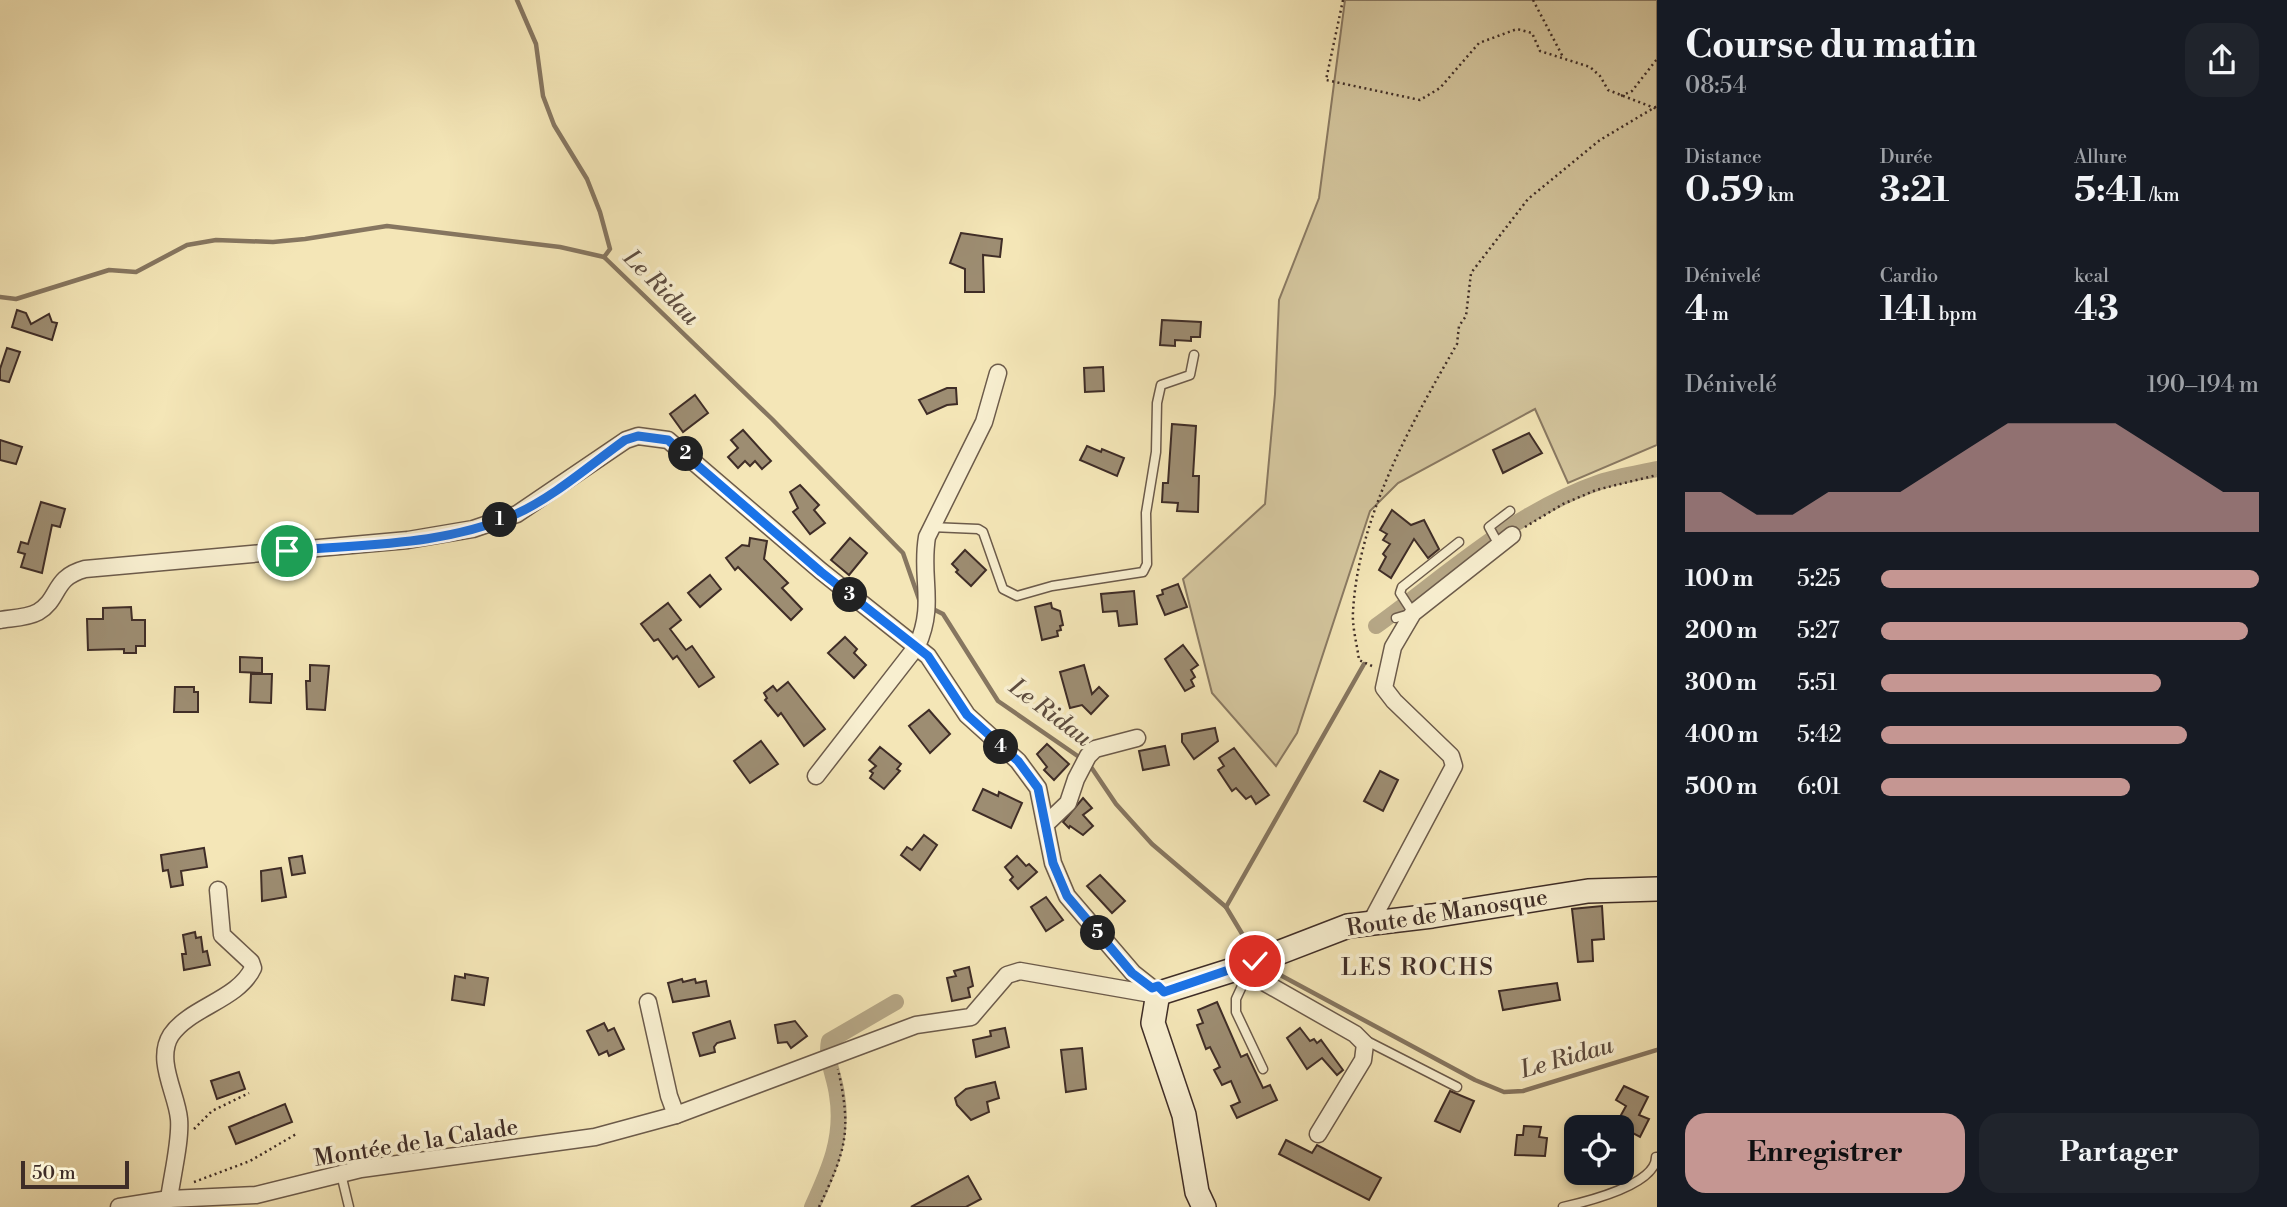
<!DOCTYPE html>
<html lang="fr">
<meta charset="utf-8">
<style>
body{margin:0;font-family:"Libre Bodoni",serif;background:#20242c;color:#f1f3f6;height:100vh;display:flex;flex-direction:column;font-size:26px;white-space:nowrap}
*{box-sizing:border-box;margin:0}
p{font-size:23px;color:#9ea1a6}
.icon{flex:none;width:38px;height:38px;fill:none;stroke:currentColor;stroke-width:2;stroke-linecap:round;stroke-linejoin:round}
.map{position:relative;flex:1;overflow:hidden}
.sheet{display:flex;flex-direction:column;background:#171b24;width:630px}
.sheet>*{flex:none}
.buttons{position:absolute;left:1564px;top:1115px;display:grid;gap:14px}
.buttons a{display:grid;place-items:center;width:70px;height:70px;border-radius:14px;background:#171b24;box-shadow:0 4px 10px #0003;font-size:35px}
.scale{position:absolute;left:21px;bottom:18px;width:108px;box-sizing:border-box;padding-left:7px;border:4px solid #3f2d27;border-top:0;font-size:19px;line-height:24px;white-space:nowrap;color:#3f2d27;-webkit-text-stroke:5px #f8efd0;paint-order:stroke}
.pin{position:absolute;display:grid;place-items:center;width:60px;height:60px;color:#fff;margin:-30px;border:4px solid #fff;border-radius:50%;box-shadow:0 2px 7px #0007}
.km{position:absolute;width:35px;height:35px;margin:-18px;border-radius:50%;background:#222;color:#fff;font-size:19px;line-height:35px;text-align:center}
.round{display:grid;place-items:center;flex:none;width:74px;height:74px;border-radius:21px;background:#20242c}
.overview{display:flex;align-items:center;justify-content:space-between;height:119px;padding:0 28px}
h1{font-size:38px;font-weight:700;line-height:52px}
.metrics{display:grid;grid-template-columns:repeat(3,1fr);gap:10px;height:119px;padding:7px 28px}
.metrics div{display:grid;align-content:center}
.metrics b{font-size:35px;font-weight:700}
.metrics small{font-size:19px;font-weight:400}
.metrics p{font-size:19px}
.chart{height:196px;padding:14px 28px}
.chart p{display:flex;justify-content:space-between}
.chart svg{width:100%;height:126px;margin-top:7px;fill:#c59692;opacity:.7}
.button{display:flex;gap:14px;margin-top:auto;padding:14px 28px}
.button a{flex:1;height:80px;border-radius:21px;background:#c59692;color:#111;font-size:28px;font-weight:700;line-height:80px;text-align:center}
.button a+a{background:#20242c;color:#f1f3f6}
ul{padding:0 28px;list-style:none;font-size:23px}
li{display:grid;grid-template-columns:112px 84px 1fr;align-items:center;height:52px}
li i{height:18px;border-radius:9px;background:#c59692}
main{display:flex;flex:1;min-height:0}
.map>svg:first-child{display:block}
</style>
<main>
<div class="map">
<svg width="1657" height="1207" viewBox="0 0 1657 1207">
<rect width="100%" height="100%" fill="#f4e6b7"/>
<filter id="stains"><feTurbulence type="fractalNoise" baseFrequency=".00286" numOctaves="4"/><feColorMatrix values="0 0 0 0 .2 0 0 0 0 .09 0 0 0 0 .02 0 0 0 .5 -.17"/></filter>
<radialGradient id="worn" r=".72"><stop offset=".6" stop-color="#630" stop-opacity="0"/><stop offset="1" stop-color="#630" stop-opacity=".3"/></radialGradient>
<path fill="#d5c79f" stroke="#8a7a63" stroke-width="2" d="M1345 0H1657V445L1568 483 1535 409 1398 483 1370 511 1297 733 1276 766 1212 693 1183 579 1265 504 1275 394 1279 300 1319 198Z"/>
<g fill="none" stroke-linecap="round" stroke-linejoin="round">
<g stroke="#867660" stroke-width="4.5">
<path d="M517 0 536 44 543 96 554 125 587 179 600 212 610 249 604 257"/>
<path d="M0 297 16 299 109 270 136 272 187 245 216 240 273 242 305 239 387 226 560 247 604 257 772 419 903 553 920 602"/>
<path d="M931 608 943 614 998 701 1082 759"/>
<path d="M1089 764 1116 804 1152 844 1226 907 1244 937 1260 953"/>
<path d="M1226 907 1364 664"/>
<path d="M1271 964 1282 976 1475 1080 1504 1092 1523 1091 1657 1050"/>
</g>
<g stroke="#b6a786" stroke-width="16">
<path d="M1376 626C1448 574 1515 511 1600 482 1618 476 1638 473 1657 469"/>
<path d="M812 1207C829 1170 844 1137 837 1095 835 1077 825 1059 829 1041L896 1002"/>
</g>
</g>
<g fill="#9d8d72" stroke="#3f2d27" stroke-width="2">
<path d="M961 233 1002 239 1000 257 983 255 984 292H965V269L950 263Z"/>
<path d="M17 310 26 313 31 324 49 314 52 322 57 323 52 340 12 327Z"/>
<path d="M1162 320 1201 322 1200 337H1191V341L1175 340V346L1160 345Z"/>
<path d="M7 348 20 352 9 382 0 380V369Z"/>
<path d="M1103 367 1104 391 1085 392 1084 368Z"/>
<path d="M947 388H956L957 404 947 405 927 414 919 400Z"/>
<path d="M695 395 708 413 683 432 670 414Z"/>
<path d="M1172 424 1196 426 1193 476H1199L1198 512 1177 511 1178 503 1162 502 1163 483H1168Z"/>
<path d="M743 430 771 461 762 469 755 461 750 466 745 461 738 468 728 457 738 448 731 440Z"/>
<path d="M1529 433 1542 453 1503 473 1493 450Z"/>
<path d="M0 440 22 447 16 464 0 460Z"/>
<path d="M1087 446 1101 452 1102 449 1124 458 1117 476 1080 460Z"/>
<path d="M800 485 819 505 814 510 825 523 810 534 793 512 798 508 790 492Z"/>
<path d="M41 502 65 509 60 527 52 525 42 573 21 567 25 554 18 552 21 542 28 544Z"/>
<path d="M1392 510 1411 525 1424 520 1439 549 1428 558 1414 539 1391 578 1379 570 1386 557 1383 554 1390 544 1383 540 1387 534 1380 530Z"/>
<path d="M750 538 767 541 764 559 788 583 782 588 802 609 791 620 738 567 735 570 726 558 742 545 749 546Z"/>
<path d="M850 538 867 553 849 575 831 560Z"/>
<path d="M965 550 986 570 971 586 956 572 958 570 952 564Z"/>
<path d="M710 575 721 589 700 607 688 593Z"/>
<path d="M1178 584 1187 607 1165 615 1157 596 1163 594 1162 590Z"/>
<path d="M1134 591 1137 624 1119 626 1117 611 1103 612 1101 594Z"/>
<path d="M668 603 681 620 670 629 686 650 692 646 714 677 699 687 677 656 673 659 658 639 654 641 641 624Z"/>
<path d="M1051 603 1052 608 1060 611 1063 625 1060 626 1061 630 1057 631 1058 636 1042 640 1035 607Z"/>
<path d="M131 607 132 620H145V646H136V653H124V649L88 650 87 619H103V608Z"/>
<path d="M845 637 857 649 854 653 866 665 854 678 828 653Z"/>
<path d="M1183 645 1198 665 1191 670 1195 677 1191 680 1194 686 1185 691 1165 659Z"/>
<path d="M240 657 262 658V673L240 672Z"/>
<path d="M310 665 329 666 325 710 307 709 306 681H310Z"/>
<path d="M1084 665 1092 694 1099 687 1108 696 1091 714 1082 705 1070 708 1060 672Z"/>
<path d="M251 674H272L271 703 250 702Z"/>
<path d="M788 682 825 729 804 746 781 713 778 716 765 700 767 698 764 693 773 686 777 691Z"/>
<path d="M175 687H194V692H198V712H174Z"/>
<path d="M929 710 950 734 930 753 909 726Z"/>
<path d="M1215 728 1218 741 1194 759 1182 742V734Z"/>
<path d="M761 741 778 764 750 783 734 761Z"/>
<path d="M1047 744 1069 764 1054 780 1044 770 1047 767 1037 754Z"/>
<path d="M1165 746 1169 765 1143 770 1139 751Z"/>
<path d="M880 747 901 764 897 769 900 771 884 789 870 778 873 773 870 771 876 766 869 760Z"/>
<path d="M1234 748 1269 795 1256 804 1251 796 1246 799 1236 788 1232 791 1218 770 1224 766 1219 758Z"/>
<path d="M1380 771 1398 780 1383 811 1364 801Z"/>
<path d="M983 789 998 796 999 792 1022 803 1011 828 973 810Z"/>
<path d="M1083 798 1092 808 1083 815 1093 826 1083 835 1070 826 1069 828 1063 822Z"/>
<path d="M924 835 937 845 920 870 901 855 907 847 912 850Z"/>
<path d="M204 848 207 867 181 871 183 885 171 887 168 870 163 871 161 855Z"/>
<path d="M302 856 305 873 292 875 289 858Z"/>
<path d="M1017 856 1026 866 1029 864 1037 872 1018 889 1010 880 1013 877 1005 867Z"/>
<path d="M281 868 286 897 262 901 261 871Z"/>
<path d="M1100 875 1125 901 1112 913 1087 886Z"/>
<path d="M1046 897 1063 920 1046 931 1031 907Z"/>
<path d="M1602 906 1604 939 1592 940 1593 961 1578 962 1572 909Z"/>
<path d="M195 932 196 938 201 937 203 952 207 951 210 965 184 970 182 954H186L183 935Z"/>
<path d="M969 967 973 986 968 988 970 997 952 1001 947 978 956 976 954 971Z"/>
<path d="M465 974 488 978 484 1005 452 1000 455 976 465 978Z"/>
<path d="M682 979 683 982 695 979 696 983 706 981 709 996 673 1002 668 983Z"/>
<path d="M1557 983 1560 1000 1503 1010 1499 991Z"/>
<path d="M1217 1002 1241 1057 1247 1054 1263 1088 1270 1085 1277 1100 1237 1118 1231 1106 1240 1102 1231 1081 1222 1085 1214 1070 1220 1067 1210 1047 1206 1049 1197 1025 1203 1023 1198 1010Z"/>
<path d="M730 1021 735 1038 717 1043 714 1047 715 1052 700 1056 693 1033Z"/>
<path d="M795 1021 807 1036 791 1048 787 1042 778 1043 775 1025Z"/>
<path d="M604 1023 608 1031 614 1028 624 1049 609 1056 607 1051 599 1055 587 1031Z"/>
<path d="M1005 1028 1009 1047 976 1057 973 1040 991 1036 990 1031Z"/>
<path d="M1300 1028 1310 1041 1314 1039 1317 1043 1321 1040 1343 1070 1337 1075 1322 1058 1307 1069 1287 1038Z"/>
<path d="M1082 1048 1086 1089 1066 1092 1061 1050Z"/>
<path d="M239 1072 245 1089 217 1099 211 1081Z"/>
<path d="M995 1082 999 1098 987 1102 989 1112 971 1120 957 1105 955 1098 966 1089Z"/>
<path d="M1624 1086 1648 1097 1639 1115 1649 1119 1640 1137 1616 1124 1626 1106 1616 1100Z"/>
<path d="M1450 1091 1474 1101 1460 1132 1435 1121Z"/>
<path d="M285 1104 292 1122 236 1144 229 1127Z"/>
<path d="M1524 1126 1541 1127 1539 1137 1547 1138 1545 1156 1515 1155 1517 1135H1523Z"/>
<path d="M1286 1140 1312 1153 1317 1145 1381 1178 1369 1200 1279 1154Z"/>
<path d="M968 1176 981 1199 966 1207H911Z"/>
</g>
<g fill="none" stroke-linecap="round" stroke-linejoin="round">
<defs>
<g id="lane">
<path d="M931 527 978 529 983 532 1003 589 1017 596 1052 586 1143 572 1147 564 1146 513 1156 452 1157 403 1161 385 1190 375 1194 355"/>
<path d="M1499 545 1489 527 1510 511"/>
<path d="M1396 618 1413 613 1400 593 1402 587 1459 542"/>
<path d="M1248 973 1236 999V1012L1263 1069"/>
<path d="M1363 1039 1457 1087"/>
<path d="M341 1174 349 1207"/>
<path d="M1563 1207C1585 1202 1656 1185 1656 1157"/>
</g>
<g id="street">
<path d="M0 620C12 618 27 618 38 612 61 598 52 578 85 569L408 540 473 529 517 514 626 440 638 436 668 440 821 571 928 656 967 715 1018 761 1038 788 1053 863 1067 896 1133 973 1152 988"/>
<path d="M816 776 917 646C936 604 920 578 927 537L984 422 998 373"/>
<path d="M1047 823 1068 803 1076 779 1088 756 1095 749 1137 738"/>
<path d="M1371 922 1454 766 1451 756 1394 701 1384 688 1393 647 1413 613 1512 535"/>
<path d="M1239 968 1355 1034 1365 1044 1363 1060 1318 1134"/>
<path d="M648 1002 669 1096 676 1115"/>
<path d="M169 1199C172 1176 181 1140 179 1119 177 1094 155 1060 171 1035 190 1007 238 1000 253 968L251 962 222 935 218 890"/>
<path d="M119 1207 169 1199 256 1195 361 1169 595 1137 676 1115 916 1025 971 1017 1007 975 1020 971 1151 994"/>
</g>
<g id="secondary">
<path d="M1163 992 1239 968 1348 926 1432 916 1588 891 1657 889"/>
<path d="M1157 999 1153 1023 1184 1115 1197 1192 1204 1207"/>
</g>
</defs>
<use href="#lane" stroke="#6c5b4b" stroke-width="11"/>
<use href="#street" stroke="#6c5b4b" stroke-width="19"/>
<use href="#secondary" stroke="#3f2d27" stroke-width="26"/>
<g stroke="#3f2d27" stroke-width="2.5" stroke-dasharray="2 3.5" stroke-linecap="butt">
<path d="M1343 0 1326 80 1420 100 1440 88 1479 43 1517 29 1532 33 1540 51 1590 67 1600 76 1608 90 1657 109"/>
<path d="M1533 0 1563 57"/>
<path d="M1621 96 1632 91 1657 59"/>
<path d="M1525 527 1563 504 1596 490 1657 475"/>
<path d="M1372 666 1359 660C1357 644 1352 627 1353 612 1358 517 1411 424 1457 344L1459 326 1466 316 1471 273 1528 199 1600 140 1657 106"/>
<path d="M194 1129 212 1111 249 1093"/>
<path d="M194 1182 250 1161 298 1133"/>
<path d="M819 1207C846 1150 852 1132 838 1069"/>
</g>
<use href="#lane" stroke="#f8efd0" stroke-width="8"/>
<use href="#street" stroke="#f8efd0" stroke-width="16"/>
<use href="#secondary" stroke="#f8efd0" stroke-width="23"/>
</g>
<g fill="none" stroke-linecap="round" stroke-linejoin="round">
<defs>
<path id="route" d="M287 551C361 544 444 546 514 515 554 497 590 465 625 440L638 436 668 440 821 572 928 656 967 715 1018 761 1038 788 1053 863 1067 896 1132 973 1152 988 1158 986 1164 992 1255 961"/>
</defs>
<use href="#route" stroke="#fff" stroke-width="14"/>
<use href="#route" stroke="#1a73e8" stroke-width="9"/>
</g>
<g text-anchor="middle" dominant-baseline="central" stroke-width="7" stroke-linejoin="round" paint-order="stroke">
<g font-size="23" fill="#3f2d27" stroke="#f8efd0">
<text transform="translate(1447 913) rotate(-9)">Route de Manosque</text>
<text transform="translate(416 1143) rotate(-9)">Montée de la Calade</text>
</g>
<g font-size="24" font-style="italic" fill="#5d4c3f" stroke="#f8efd0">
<text transform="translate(661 288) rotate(45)">Le Ridau</text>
<text transform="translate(1050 713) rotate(37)">Le Ridau</text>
<text transform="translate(1567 1058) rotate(-16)">Le Ridau</text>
</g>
<g font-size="24" letter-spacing="2" fill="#3f2d27" stroke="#f8efd0">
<text x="1418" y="968">LES ROCHS</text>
</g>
</g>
<rect width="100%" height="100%" filter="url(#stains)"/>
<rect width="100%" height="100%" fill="url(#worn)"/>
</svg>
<div class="buttons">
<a><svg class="icon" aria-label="locate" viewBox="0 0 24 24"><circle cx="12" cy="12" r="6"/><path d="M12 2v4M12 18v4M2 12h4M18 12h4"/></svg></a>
</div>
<div class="scale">50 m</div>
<div class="pin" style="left:287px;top:551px;background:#1e9e55"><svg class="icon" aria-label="arrive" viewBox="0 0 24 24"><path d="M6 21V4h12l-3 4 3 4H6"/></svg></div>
<div class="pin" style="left:1255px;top:961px;background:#d93025"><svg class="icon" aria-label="check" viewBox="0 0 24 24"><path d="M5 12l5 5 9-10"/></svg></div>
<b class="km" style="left:500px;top:520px">1</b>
<b class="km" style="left:686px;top:454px">2</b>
<b class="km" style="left:850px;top:595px">3</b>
<b class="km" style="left:1001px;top:747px">4</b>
<b class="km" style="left:1098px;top:933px">5</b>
</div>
<section class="sheet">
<div class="overview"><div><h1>Course du matin</h1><p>08:54</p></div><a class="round"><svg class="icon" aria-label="share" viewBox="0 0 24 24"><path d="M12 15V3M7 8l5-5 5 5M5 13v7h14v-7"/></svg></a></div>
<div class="metrics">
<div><p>Distance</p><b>0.59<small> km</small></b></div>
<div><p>Durée</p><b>3:21</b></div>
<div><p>Allure</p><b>5:41<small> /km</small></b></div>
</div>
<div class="metrics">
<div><p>Dénivelé</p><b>4<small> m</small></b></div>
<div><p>Cardio</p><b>141<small> bpm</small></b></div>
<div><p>kcal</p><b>43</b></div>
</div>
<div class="chart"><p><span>Dénivelé</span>190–194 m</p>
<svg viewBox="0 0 160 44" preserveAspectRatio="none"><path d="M0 44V30L10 30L20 38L30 38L40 30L50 30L60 30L70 22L80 14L90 6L100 6L110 6L120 6L130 14L140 22L150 30L160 30V44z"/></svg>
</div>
<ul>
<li><b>100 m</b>5:25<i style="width:100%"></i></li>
<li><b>200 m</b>5:27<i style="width:97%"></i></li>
<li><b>300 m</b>5:51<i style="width:74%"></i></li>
<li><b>400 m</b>5:42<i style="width:81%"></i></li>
<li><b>500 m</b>6:01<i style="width:66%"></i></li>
</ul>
<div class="button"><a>Enregistrer</a><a>Partager</a></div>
</section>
</main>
